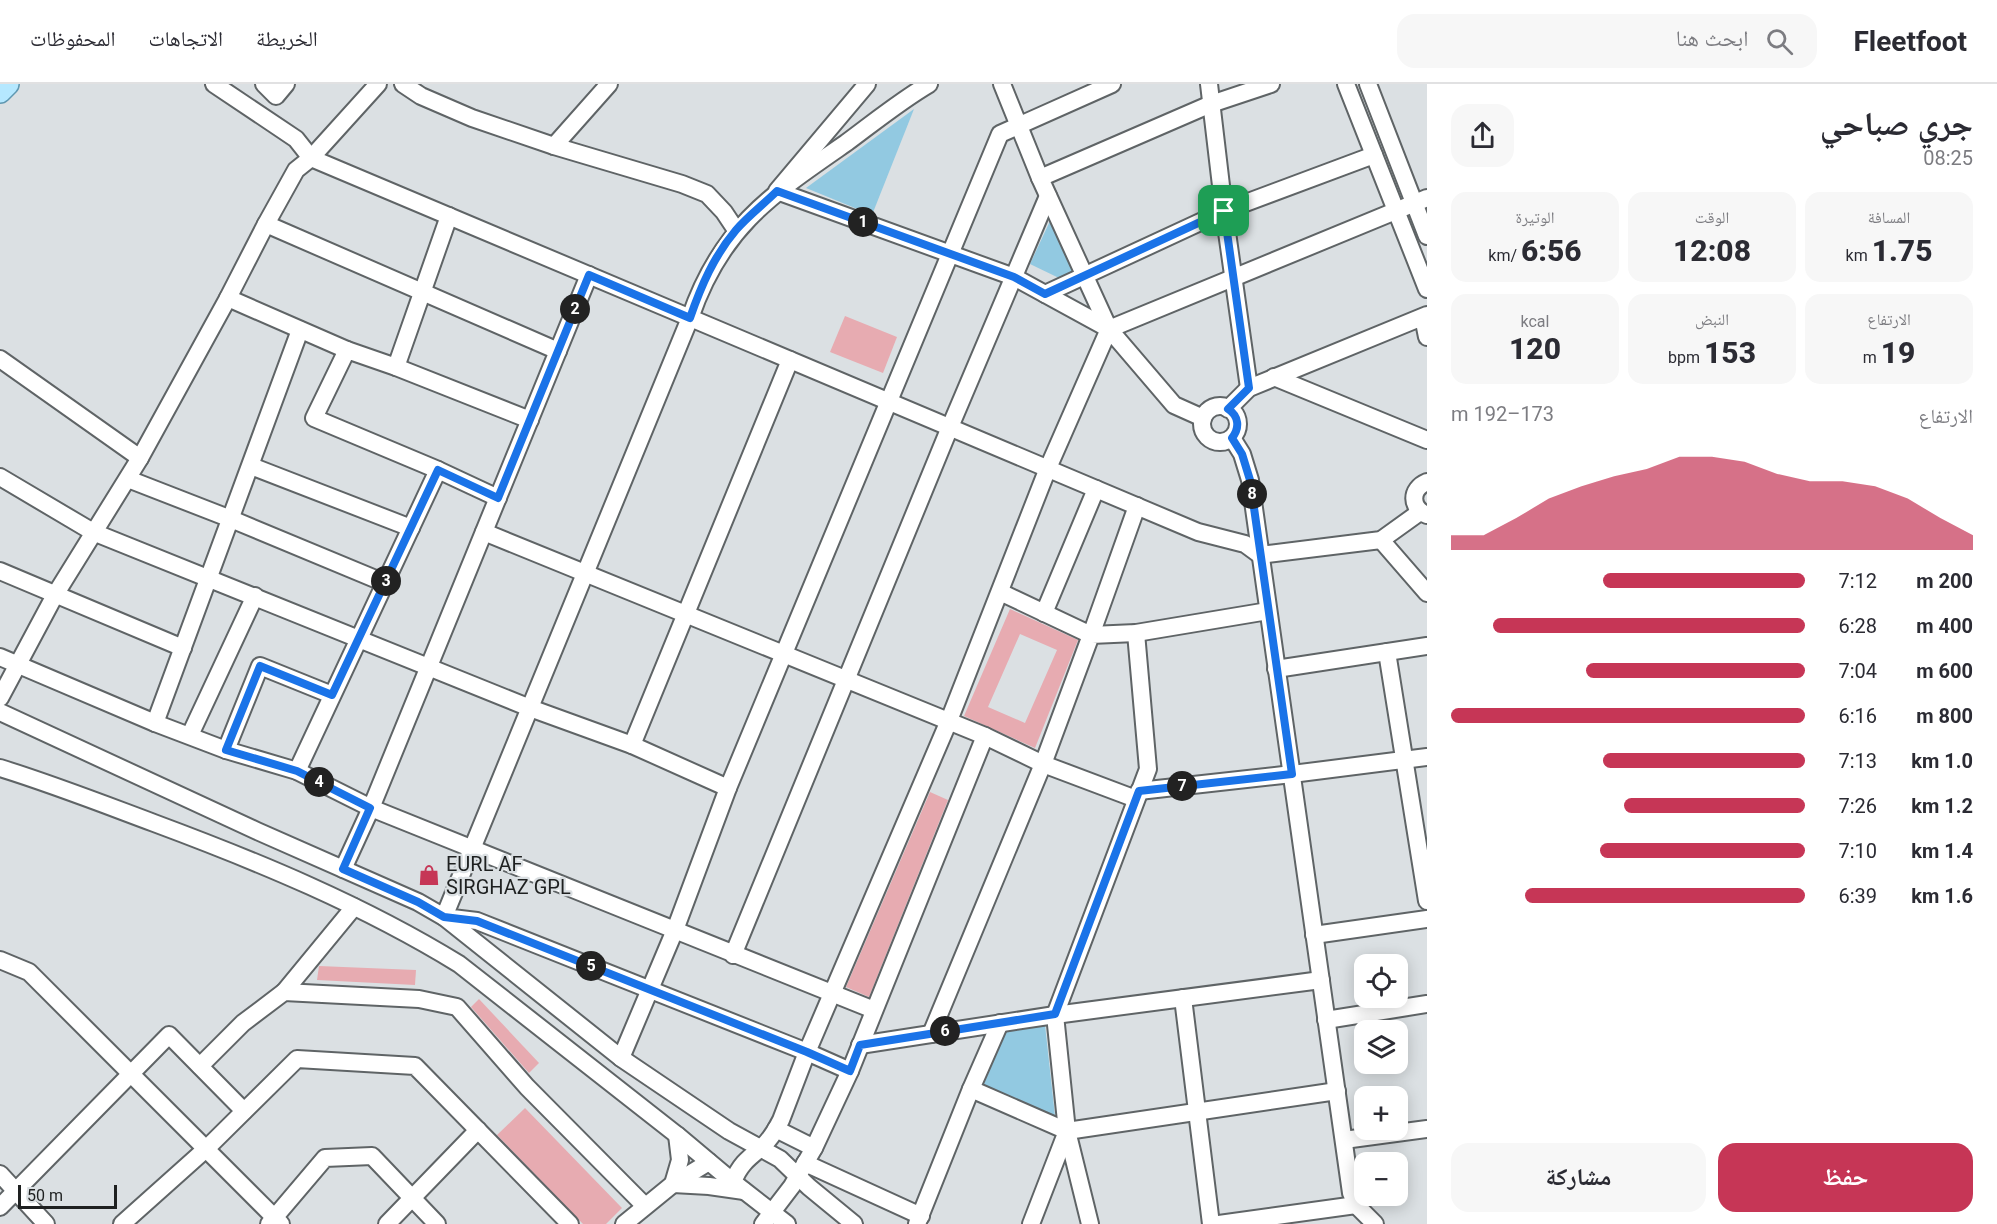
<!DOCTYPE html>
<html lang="ar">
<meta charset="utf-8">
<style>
body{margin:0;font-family:Roboto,"Noto Naskh Arabic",sans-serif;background:#f7f7f7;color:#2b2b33;direction:rtl;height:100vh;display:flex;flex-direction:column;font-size:22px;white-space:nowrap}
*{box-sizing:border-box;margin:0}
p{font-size:20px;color:#7c7c81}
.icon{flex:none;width:33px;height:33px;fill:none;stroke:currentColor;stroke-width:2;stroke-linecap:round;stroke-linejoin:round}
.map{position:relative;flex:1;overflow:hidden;direction:ltr}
.details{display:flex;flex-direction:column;background:#fff;width:570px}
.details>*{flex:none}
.tools{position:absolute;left:1354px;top:870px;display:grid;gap:12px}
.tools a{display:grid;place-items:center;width:54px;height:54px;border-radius:12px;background:#fff;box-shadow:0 3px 15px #0003;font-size:30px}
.scale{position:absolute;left:18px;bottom:15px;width:99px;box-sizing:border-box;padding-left:6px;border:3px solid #1e2020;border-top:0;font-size:16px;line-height:21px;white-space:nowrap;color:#1e2020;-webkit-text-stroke:4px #dbe0e3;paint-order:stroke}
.pin{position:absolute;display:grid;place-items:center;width:51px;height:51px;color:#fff;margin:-26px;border-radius:12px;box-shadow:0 3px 9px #0006}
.km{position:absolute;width:30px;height:30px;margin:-15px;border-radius:50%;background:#222;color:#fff;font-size:16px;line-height:30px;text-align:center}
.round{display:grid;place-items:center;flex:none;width:63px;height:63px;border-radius:18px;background:#f7f7f7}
.head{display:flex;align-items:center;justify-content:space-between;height:102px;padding:0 24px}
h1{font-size:33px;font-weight:800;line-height:45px}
.metrics{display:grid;grid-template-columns:repeat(3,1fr);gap:9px;height:102px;padding:6px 24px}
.metrics div{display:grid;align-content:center;border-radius:15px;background:#f7f7f7;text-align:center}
.metrics b{font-size:30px;font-weight:800}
.metrics small{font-size:16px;font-weight:400}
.metrics p{font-size:16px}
.chart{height:168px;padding:12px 24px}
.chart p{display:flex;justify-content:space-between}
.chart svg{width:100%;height:108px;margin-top:6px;fill:#c63656;opacity:.7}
.action{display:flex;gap:12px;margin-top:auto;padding:12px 24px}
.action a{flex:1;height:69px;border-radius:18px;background:#c63656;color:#fff;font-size:24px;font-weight:800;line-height:69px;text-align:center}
.action a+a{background:#f7f7f7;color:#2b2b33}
ul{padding:0 24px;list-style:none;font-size:20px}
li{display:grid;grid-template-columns:96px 72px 1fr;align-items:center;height:45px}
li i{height:15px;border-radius:8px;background:#c63656}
header{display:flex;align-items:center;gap:36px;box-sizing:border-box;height:84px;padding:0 30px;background:#fff;border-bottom:2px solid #e1e1e2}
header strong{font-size:28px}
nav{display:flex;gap:33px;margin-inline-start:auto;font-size:21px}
.search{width:420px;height:54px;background:#f7f7f7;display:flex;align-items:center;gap:15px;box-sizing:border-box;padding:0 21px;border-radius:18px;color:#7c7c81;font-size:22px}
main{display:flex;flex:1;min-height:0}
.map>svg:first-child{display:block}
</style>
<header>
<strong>Fleetfoot</strong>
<div class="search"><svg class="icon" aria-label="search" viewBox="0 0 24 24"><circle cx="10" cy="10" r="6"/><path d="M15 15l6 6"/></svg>ابحث هنا</div>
<nav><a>الخريطة</a><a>الاتجاهات</a><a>المحفوظات</a></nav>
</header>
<main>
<section class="details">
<div class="head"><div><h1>جري صباحي</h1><p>08:25</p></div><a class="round"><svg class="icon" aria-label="share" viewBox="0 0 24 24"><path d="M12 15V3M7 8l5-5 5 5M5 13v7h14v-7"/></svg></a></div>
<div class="metrics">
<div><p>المسافة</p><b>1.75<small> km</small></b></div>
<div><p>الوقت</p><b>12:08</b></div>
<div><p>الوتيرة</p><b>6:56<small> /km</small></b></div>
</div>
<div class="metrics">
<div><p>الارتفاع</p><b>19<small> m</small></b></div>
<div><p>النبض</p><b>153<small> bpm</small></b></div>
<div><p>kcal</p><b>120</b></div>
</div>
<div class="chart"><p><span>الارتفاع</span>173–192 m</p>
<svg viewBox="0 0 160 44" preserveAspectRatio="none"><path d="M0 44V38L10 38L20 31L30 23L40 18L50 14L60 11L70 6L80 6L90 8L100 13L110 16L120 16L130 18L140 23L150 31L160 38V44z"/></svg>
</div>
<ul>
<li><b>200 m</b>7:12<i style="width:57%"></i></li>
<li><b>400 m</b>6:28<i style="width:88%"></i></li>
<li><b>600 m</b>7:04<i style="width:62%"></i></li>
<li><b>800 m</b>6:16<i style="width:100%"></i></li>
<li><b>1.0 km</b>7:13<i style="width:57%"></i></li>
<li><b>1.2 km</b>7:26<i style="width:51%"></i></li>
<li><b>1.4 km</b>7:10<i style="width:58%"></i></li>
<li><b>1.6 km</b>6:39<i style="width:79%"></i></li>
</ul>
<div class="action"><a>حفظ</a><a>مشاركة</a></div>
</section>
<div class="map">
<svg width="1427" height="1140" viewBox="0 0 1427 1140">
<rect width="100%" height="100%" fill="#dbe0e3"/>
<g fill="#92c9e1">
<path d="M914 25 872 131 806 104Z"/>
<path d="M1050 137 1075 186 1061 195 1030 180Z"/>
<path d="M1045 941 1055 1032 982 1004 1007 946Z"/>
</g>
<g fill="#e7abb1" fill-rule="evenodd">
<path d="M845 232 897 253 883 289 830 268Z"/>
<path d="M1010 525 1078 556 1035 664 964 632ZM1020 550 1057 566 1025 639 988 623Z"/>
<path d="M930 708 948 716 869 913 846 903Z"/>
<path d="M319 882 416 886 415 901 317 896Z"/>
<path d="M479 915 539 979 529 989 471 923Z"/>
<path d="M525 1024 622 1124 606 1140H583L497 1051Z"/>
</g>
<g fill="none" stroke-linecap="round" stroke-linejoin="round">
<defs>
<g id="minor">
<path d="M214 0 296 55 311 74 1198 448 1245 460 1260 471 1381 456 1420 428"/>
<path d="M264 0 276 12 286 0"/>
<path d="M403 0 421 12 472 34 554 62 682 100 707 110 724 128 736 146"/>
<path d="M867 0 777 107 1014 193 1109 245"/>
<path d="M1002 0 1040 94"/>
<path d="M1209 0 1224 127 1249 304"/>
<path d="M1346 0 1427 205"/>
<path d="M1368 0 1427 152"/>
<path d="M554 62 609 0"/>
<path d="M266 140 558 267"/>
<path d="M1045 210 1224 127 1374 71"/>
<path d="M228 214 347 266"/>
<path d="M1423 233 1427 253"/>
<path d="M1109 245 1040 94 1211 20 1271 0"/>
<path d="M1109 245 1427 114"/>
<path d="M0 275 140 374"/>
<path d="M396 283 449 132"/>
<path d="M1274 293 1427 356"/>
<circle cx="1220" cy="340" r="18"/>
<path d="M1228 325 1249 304 1427 231"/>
<path d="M1232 354 1242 370 1250 396 1351 1109 1356 1121 1375 1140"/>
<path d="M251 382 411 444"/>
<path d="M0 393 93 448 530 624 632 661 728 704"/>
<path d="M128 395 231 435 385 499"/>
<path d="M1427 398C1410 405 1410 424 1427 431"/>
<path d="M498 414 438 386 314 334 347 266 396 283 530 336"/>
<path d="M484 448 985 652 1043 680 1136 715"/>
<path d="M1381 456 1427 509"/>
<path d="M0 487 183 564"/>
<path d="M1000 508 1091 551 1137 422"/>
<path d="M1268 527 1136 549 1091 551 1043 680 931 950 1055 931 1321 896"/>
<path d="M1044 529 1096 405"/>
<path d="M1387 568 1427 817"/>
<path d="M0 573 155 639 226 666 297 687 371 724 874 926"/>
<path d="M1276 585 1427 562"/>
<path d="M0 614 55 511 140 374 228 214 266 140 296 86 311 74 378 0"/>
<path d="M0 628 257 747 418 818 444 833 621 974 729 1047 780 1075 809 1103 854 1140"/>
<path d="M155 639 300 246"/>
<path d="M190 651 255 512"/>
<path d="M632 661 790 276"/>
<path d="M226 666 260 582 332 611"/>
<path d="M0 684C52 700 103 720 154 739 259 778 363 821 459 880L677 1051 733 1098 787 1140"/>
<path d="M297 687 438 386"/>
<path d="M1139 707 1292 690 1427 673"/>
<path d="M343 785 371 724 589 191"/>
<path d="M1314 851 1427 835"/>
<path d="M733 871 950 343 1048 112"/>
<path d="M0 876 29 888 281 1140"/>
<path d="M284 908 354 823"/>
<path d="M1183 914 1211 1140"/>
<path d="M1326 936 1427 920"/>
<path d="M1000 939 971 1005 1067 1047 1337 1007"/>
<path d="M860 961 931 950"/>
<path d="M621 974 675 846 728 704 1000 50 1112 0"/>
<path d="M200 982 243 939 284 908 419 915 457 923 527 1003 645 1122"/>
<path d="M850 987 807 968 477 837 444 833 690 234C721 143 771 111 846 59 873 39 900 17 929 0"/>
<path d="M776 1045 814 1064"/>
<path d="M677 1051 680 1076 673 1100 709 1102 744 1107"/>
<path d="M1344 1056 1427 1045"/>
<path d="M805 1079 921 1132"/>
<path d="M0 1090 46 1140"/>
<path d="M733 1098C739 1082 747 1075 761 1064 769 1057 776 1046 781 1036L807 968 948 639 1048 384 1109 245 1174 321 1203 334"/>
<path d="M0 1123 169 951 244 1027"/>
<path d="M122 1140 207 1064 297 975 415 982 570 1140"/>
<path d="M269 1140 325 1074 372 1072 437 1140"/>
<path d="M387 1140 478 1046"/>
<path d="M624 1140 673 1100 709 1078"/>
<path d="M763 1140 792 1102 814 1064 850 987 985 652"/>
<path d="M917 1140 971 1005"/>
<path d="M1031 1140 1067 1047"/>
<path d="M1090 1140 1067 1047 1055 931 1148 685 1136 549"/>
<path d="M1219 1140 1356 1121"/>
</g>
<path id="major" d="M0 8 8 0"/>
</defs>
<use href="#minor" stroke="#5f6466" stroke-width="20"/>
<use href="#major" stroke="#6098b1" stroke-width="24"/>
<use href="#minor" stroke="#fff" stroke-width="16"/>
<use href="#major" stroke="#b5e8ff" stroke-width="21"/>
</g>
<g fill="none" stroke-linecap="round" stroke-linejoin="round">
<defs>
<path id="route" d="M777 107 1014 193 1045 210 1224 127 1249 304 1228 325C1239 332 1240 344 1232 354L1242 370 1250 396 1292 690 1139 707 1055 930 860 961 850 987 807 968 477 837 444 833 418 818 343 785 370 724 297 687 226 666 260 582 332 611 438 386 498 414 589 191 690 234C701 202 714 172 736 146 748 132 764 120 777 107Z"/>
</defs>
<use href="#route" stroke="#fff" stroke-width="12"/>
<use href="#route" stroke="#1a73e8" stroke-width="8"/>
</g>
<defs>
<symbol id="shop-bare" viewBox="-9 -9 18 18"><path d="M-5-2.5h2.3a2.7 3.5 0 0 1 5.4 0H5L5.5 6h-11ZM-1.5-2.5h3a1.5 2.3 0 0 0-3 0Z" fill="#c63656" stroke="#dbe0e3" stroke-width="2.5" paint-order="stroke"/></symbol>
</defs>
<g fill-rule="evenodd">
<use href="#shop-bare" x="414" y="776" width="30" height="30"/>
</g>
<g text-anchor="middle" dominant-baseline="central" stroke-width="4.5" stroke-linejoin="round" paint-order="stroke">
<g font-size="20" fill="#1e2020" stroke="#dbe0e3" text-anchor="start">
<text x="446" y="780">EURL AF<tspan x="446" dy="23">SIRGHAZ GPL</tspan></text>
</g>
</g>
</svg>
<div class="tools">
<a><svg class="icon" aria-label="locate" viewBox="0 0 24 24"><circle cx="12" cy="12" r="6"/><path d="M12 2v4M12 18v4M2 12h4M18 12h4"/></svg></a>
<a><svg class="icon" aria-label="layers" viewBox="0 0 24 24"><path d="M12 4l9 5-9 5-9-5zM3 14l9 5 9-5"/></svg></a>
<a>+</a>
<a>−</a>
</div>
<div class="scale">50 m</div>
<div class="pin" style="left:1224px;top:127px;background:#1e9e55"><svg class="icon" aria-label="arrive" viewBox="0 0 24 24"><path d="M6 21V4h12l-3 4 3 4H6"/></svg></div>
<b class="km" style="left:863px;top:138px">1</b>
<b class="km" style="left:575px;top:225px">2</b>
<b class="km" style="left:386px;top:497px">3</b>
<b class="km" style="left:319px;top:698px">4</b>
<b class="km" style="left:591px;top:882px">5</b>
<b class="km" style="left:945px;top:947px">6</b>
<b class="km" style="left:1182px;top:702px">7</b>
<b class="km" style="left:1252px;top:410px">8</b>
</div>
</main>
